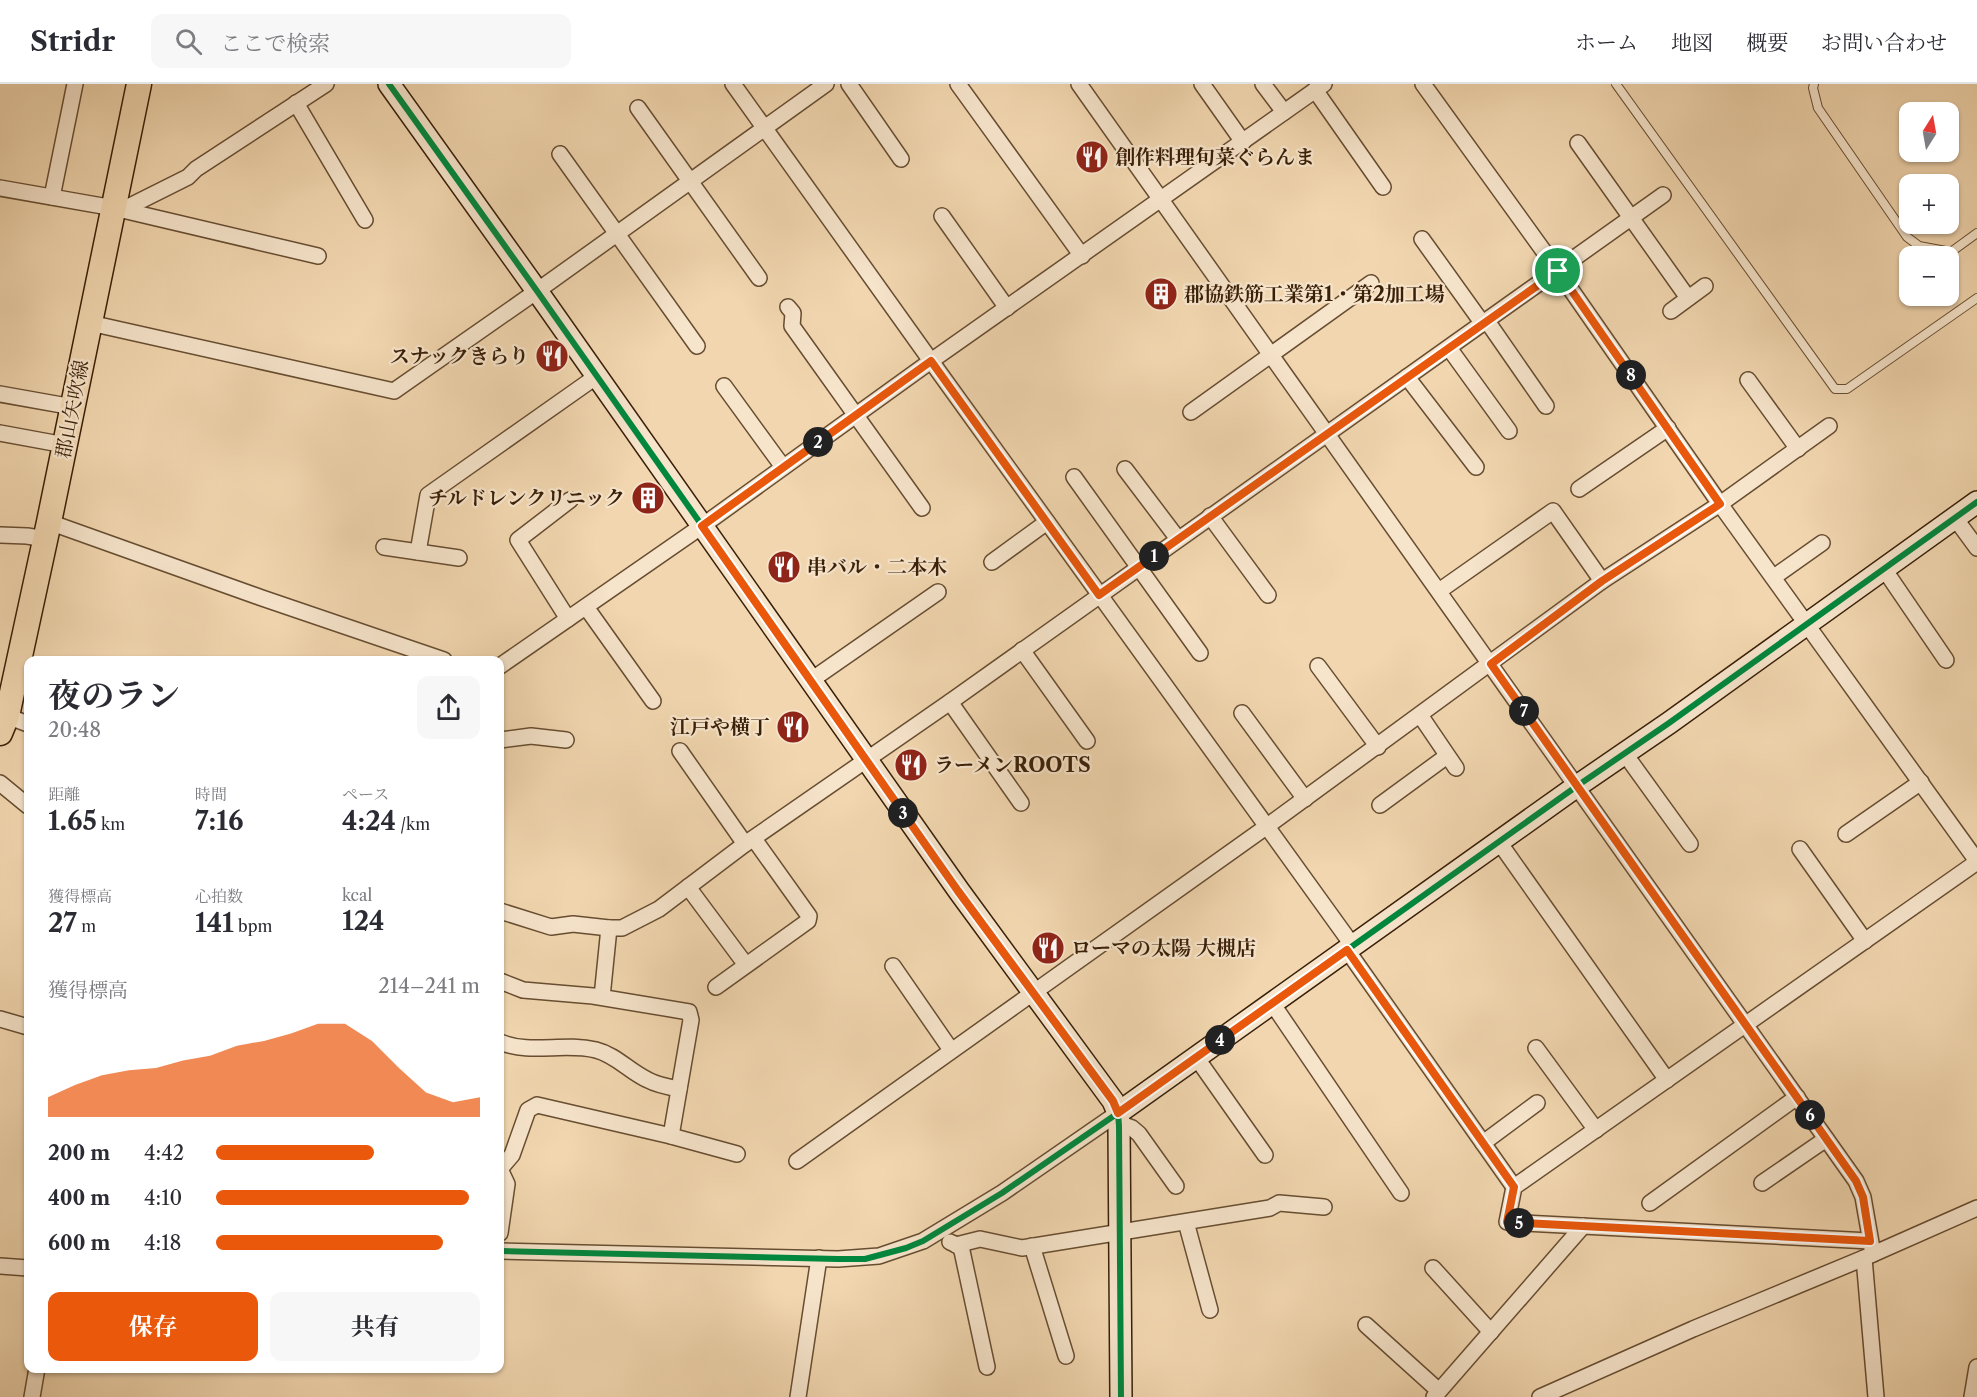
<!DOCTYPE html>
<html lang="ja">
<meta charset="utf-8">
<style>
body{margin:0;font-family:"Libre Caslon Text","Noto Serif JP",serif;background:#f7f7f7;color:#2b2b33;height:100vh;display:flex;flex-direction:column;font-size:22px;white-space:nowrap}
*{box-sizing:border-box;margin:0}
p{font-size:20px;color:#7c7c81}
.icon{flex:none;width:33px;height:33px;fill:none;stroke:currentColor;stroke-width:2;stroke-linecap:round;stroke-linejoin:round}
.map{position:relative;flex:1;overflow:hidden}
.panel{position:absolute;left:24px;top:572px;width:480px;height:717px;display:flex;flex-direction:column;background:#fff;border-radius:12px;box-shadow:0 2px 4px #0004}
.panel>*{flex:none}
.needle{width:39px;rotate:11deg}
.buttons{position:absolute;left:1899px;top:18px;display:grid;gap:12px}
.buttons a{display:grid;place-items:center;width:60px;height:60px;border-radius:12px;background:#fff;box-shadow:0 2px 4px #0004;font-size:30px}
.pin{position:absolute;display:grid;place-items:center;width:51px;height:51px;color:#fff;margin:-26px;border:3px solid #fff;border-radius:50%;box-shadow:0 2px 6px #0007}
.km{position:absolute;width:30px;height:30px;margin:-15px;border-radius:50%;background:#222;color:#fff;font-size:16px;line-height:30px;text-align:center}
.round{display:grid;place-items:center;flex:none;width:63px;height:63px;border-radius:12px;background:#f7f7f7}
.headline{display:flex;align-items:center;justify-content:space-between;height:102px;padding:0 24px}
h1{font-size:33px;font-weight:700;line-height:45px}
.stats{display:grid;grid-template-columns:repeat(3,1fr);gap:9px;height:102px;padding:6px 24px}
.stats div{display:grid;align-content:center}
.stats b{font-size:26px;font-weight:700}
.stats small{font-size:16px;font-weight:400}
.stats p{font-size:16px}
.chart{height:168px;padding:12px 24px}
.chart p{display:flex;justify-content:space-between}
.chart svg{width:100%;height:108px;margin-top:6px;fill:#ea580c;opacity:.7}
.action{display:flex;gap:12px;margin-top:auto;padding:12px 24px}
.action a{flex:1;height:69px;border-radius:12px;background:#ea580c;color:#fff;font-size:24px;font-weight:700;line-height:69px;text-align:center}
.action a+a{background:#f7f7f7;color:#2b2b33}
ul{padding:0 24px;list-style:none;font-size:20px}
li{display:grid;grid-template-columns:96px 72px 1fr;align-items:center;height:45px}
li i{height:15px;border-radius:8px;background:#ea580c}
header{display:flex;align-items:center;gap:36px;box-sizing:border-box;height:84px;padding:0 30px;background:#fff;border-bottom:2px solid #e1e1e2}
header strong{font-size:28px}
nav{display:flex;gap:33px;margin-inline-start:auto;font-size:21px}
.search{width:420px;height:54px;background:#f7f7f7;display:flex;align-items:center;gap:15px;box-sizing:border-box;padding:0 21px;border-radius:12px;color:#7c7c81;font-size:22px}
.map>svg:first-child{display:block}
</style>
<header>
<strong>Stridr</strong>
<div class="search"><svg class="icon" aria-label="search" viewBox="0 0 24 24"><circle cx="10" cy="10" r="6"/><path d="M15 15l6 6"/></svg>ここで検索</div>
<nav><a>ホーム</a><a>地図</a><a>概要</a><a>お問い合わせ</a></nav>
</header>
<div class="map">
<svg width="1977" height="1313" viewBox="0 0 1977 1313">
<rect width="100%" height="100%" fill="#f1d6af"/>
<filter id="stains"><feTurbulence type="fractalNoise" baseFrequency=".00333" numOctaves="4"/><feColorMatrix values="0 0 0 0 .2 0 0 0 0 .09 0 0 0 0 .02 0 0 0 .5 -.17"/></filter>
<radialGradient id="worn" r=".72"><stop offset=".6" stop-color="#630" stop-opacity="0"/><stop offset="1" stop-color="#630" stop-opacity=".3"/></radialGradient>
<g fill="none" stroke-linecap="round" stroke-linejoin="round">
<defs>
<g id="lane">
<path d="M1616 0 1835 305H1847L1977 214"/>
<path d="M1814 0 1813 4 1818 24 1907 153 1919 162 1951 168 1977 149"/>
</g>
<g id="street">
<path d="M733 0 931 277 1353 862"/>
<path d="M849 0 901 75"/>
<path d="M958 0 1082 172"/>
<path d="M1079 0 1856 1097 1863 1113 1873 1170"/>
<path d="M1202 0 1243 58"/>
<path d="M1263 0 1284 28"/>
<path d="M1315 6 1383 103"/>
<path d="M296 19 365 136"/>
<path d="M638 24 759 194"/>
<path d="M1578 59 1688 214"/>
<path d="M560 70 697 262"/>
<path d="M0 104 114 124 318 172"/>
<path d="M52 113 75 0"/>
<path d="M117 124 128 123 188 93 196 85 326 0"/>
<path d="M942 132 1007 224"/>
<path d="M1422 155 1483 240"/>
<path d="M788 223 793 229 792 242 922 424"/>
<path d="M1671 227 1705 202"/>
<path d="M1487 237 1546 322"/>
<path d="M90 239 394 307 537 207 826 0"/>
<path d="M1449 264 1509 347"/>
<path d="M1407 293 1476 383"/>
<path d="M1748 296 1798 365"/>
<path d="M724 302 783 383"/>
<path d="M0 310 73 323"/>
<path d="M1191 328 1371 199"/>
<path d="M1829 342 1720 420 1977 777"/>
<path d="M0 349 65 361"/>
<path d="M1125 385 1178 455"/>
<path d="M1074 393 1200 569"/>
<path d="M1579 405 1668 344"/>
<path d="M1210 432 1268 511"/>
<path d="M1955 434 1977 464"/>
<path d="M49 438 262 514 444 576"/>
<path d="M0 451 27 452 46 455"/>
<path d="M384 463 459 474"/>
<path d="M418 468 428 411 597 292"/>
<path d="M992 478 1047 438"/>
<path d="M1884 485 1946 576"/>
<path d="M1774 493 1822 459"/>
<path d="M1439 507 1553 427 1602 497"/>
<path d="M586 523 653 617"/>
<path d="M568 535 518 456 570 416"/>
<path d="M1022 566 1087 657"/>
<path d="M500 582 702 442 931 277 1324 0"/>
<path d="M1318 582 1378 663"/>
<path d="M810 597 938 508"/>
<path d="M950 618 1021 719"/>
<path d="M1242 629 1305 715"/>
<path d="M1420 631 1456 684"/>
<path d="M7 632 28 640"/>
<path d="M500 656 531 652 566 656"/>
<path d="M680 667 745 760"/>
<path d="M1625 670 1690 760"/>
<path d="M0 699 28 722"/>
<path d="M1380 721 1447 672"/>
<path d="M1846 750 1921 698"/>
<path d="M1499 758 1667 996"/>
<path d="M1800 765 1865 857"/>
<path d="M688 803 746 881"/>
<path d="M500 827 551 843 573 840 609 844H622L659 825 745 760 950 618 1663 111"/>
<path d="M1347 866 1514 1103"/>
<path d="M893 882 951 966"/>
<path d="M500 897 523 906 593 912 689 928 691 936 671 1052"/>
<path d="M716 903 808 837 809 832 754 755"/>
<path d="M602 913 609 844"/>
<path d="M1272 919 1401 1109"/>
<path d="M0 935 28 943"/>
<path d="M500 958C531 971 563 958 596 966 616 971 630 988 648 996 657 1001 668 1003 679 1005"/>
<path d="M1536 964 1596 1046"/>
<path d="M1196 973 1265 1071"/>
<path d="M1119 1039 1132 1044 1139 1050 1176 1102"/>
<path d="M1483 1059 1537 1019"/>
<path d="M797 1077 1266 743 1602 497 1720 420 1558 187 1423 0"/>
<path d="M500 1085 512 1071 528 1026 537 1021 671 1052 737 1070"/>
<path d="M500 1085 507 1100 500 1149"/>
<path d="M1762 1099 1826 1055"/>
<path d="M1650 1119 1797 1013"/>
<path d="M1186 1138 1210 1226"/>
<path d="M1870 1157 1507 1138 1514 1103 1977 778"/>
<path d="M950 1158 959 1162 962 1167 987 1283"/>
<path d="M956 1161 980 1155 1022 1164 1270 1124 1279 1119 1324 1123"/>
<path d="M1032 1162 1066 1272"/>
<path d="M500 1167 838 1175 879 1172 923 1157 1002 1109 1118 1029"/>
<path d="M1864 1174 1876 1313"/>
<path d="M0 1182 28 1184"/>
<path d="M1433 1184 1491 1248"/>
<path d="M1366 1241 1439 1307"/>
<path d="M32 1313 37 1284"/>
<path d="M798 1313 819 1174"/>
<path d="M1434 1313 1583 1142"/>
<path d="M1540 1313 1693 1245 1864 1174 1977 1124"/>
<path d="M1972 1313 1977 1283"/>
</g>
<g id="secondary">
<path d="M389 0 537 207 959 807 1113 1017 1118 1029 1119 1042 1121 1313"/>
<path d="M1118 1029 1577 702 1669 639 1977 418"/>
</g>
<path id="primary" d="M0 649 7 632 49 438 139 0"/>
</defs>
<use href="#lane" stroke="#674d31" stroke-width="10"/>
<use href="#street" stroke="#674d31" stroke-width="18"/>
<use href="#secondary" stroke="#391f07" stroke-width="24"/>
<use href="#primary" stroke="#391f07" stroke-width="27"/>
<use href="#lane" stroke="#f6e4cb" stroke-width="8"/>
<use href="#street" stroke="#f6e4cb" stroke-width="15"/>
<use href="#secondary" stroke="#f6e4cb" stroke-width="21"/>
<use href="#primary" stroke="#f1d6af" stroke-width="24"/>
<defs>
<g id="cycleway">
<path d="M389 0 537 207 959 807 1113 1017 1118 1029 1119 1042 1121 1313"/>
<path d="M500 1167 838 1175H865L906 1164 923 1157 1002 1109 1118 1029 1577 702 1669 639 1977 418"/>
</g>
</defs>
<use href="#cycleway" stroke="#f6e4cb" stroke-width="10"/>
<use href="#cycleway" stroke="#00873e" stroke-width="6"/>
</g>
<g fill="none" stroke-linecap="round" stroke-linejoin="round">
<defs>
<path id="route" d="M1558 187 1720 420 1602 497 1491 580 1856 1097 1863 1113 1870 1157 1507 1138 1514 1103 1347 866 1118 1029 1113 1017 958 807 702 442 931 277 1099 511Z"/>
</defs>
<use href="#route" stroke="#fff" stroke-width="12"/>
<use href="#route" stroke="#ea580c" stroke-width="8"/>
</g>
<defs>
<symbol id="restaurant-disc" viewBox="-11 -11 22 22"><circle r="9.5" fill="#8f2418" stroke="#f6e4cb"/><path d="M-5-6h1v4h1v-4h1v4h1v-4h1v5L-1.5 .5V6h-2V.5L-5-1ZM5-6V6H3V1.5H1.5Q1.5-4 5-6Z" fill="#fff"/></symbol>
<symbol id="building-disc" viewBox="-11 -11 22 22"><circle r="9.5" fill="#8f2418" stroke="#f6e4cb"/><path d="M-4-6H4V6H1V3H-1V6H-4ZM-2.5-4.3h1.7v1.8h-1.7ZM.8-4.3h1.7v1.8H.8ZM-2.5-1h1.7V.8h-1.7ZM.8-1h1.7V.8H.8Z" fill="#fff"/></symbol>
</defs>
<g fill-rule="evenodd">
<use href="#restaurant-disc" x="1073" y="54" width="38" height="38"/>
<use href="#building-disc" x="1142" y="191" width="38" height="38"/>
<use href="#restaurant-disc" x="533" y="253" width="38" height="38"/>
<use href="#building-disc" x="629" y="395" width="38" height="38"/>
<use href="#restaurant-disc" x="765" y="464" width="38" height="38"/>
<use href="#restaurant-disc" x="774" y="624" width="38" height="38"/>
<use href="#restaurant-disc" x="892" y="662" width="38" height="38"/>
<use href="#restaurant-disc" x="1029" y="845" width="38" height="38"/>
</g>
<g text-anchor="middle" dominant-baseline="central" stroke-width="4.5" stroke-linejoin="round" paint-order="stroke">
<g font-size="20" font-weight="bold" fill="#391f07" stroke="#f6e4cb" text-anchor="start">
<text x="1115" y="73">創作料理旬菜ぐらんま</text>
<text x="1184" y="210">郡協鉄筋工業第1・第2加工場</text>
<text x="529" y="272" text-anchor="end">スナックきらり</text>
<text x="625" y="414" text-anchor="end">チルドレンクリニック</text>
<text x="807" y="483">串バル・二本木</text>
<text x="770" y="643" text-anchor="end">江戸や横丁</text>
<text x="934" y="681">ラーメンROOTS</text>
<text x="1071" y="864">ローマの太陽 大槻店</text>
</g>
<g font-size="20" fill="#391f07" stroke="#f6e4cb">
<text transform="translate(72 325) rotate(-79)">郡山矢吹線</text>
</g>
</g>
<rect width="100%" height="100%" filter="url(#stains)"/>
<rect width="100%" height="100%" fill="url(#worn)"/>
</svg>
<div class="buttons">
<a><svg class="needle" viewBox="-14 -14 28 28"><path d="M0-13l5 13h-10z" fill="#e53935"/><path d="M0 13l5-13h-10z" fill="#7c7c81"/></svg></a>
<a>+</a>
<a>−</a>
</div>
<div class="pin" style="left:1558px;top:187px;background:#1e9e55"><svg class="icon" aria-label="arrive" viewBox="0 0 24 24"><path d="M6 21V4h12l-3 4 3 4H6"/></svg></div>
<b class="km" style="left:1154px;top:472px">1</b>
<b class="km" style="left:818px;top:358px">2</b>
<b class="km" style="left:903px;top:729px">3</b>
<b class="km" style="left:1220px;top:956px">4</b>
<b class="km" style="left:1519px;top:1139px">5</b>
<b class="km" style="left:1810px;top:1031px">6</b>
<b class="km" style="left:1524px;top:627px">7</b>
<b class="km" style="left:1631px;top:291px">8</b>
<section class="panel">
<div class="headline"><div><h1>夜のラン</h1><p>20:48</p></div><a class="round"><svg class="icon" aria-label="share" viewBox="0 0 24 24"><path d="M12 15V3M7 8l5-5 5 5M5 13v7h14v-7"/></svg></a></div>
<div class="stats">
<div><p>距離</p><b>1.65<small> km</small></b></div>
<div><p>時間</p><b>7:16</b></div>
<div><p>ペース</p><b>4:24<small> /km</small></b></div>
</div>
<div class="stats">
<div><p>獲得標高</p><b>27<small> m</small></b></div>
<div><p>心拍数</p><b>141<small> bpm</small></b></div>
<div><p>kcal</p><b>124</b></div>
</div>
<div class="chart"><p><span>獲得標高</span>214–241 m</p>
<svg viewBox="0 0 160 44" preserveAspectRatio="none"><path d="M0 44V36L10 31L20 27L30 25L40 24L50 21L60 19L70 15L80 13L90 10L100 6L110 6L120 13L130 24L140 34L150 38L160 36V44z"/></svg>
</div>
<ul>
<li><b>200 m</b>4:42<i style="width:60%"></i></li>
<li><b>400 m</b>4:10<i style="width:96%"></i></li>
<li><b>600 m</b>4:18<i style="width:86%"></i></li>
</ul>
<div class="action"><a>保存</a><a>共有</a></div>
</section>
</div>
